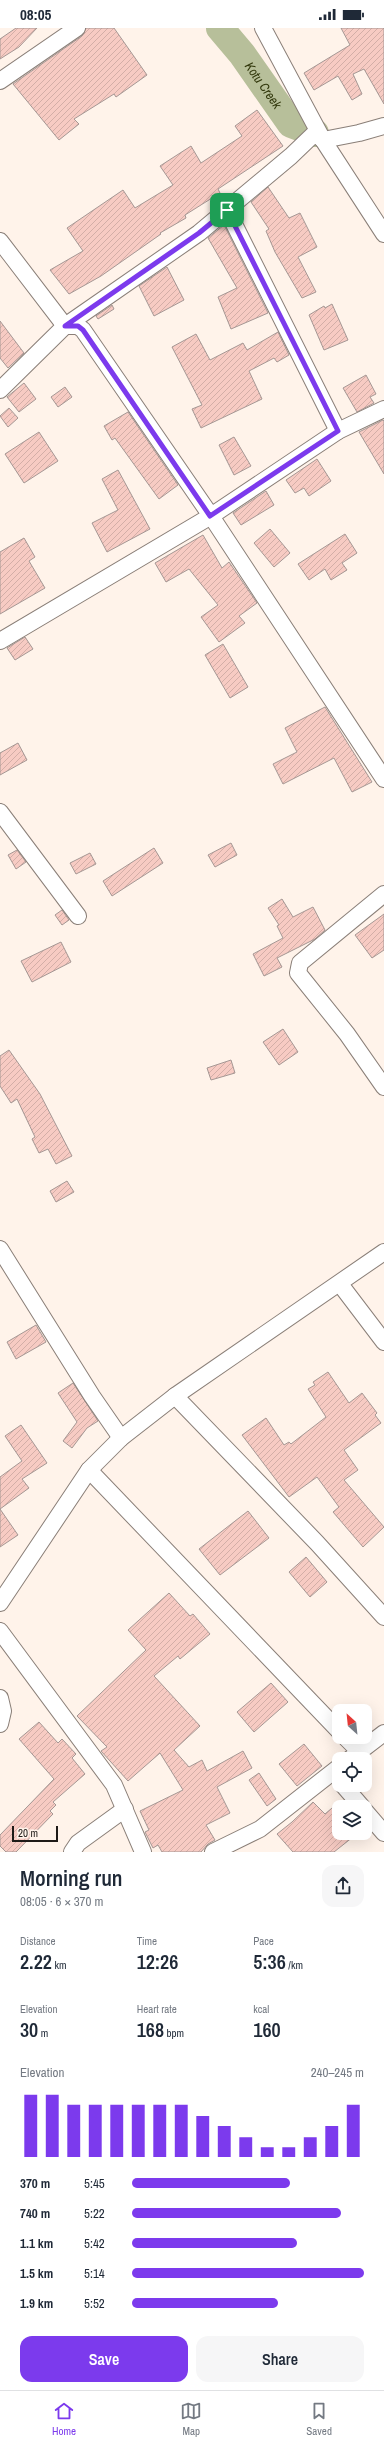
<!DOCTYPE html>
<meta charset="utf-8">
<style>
body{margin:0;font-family:"Archivo Narrow",sans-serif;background:#f6f6f7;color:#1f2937;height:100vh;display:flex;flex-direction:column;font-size:15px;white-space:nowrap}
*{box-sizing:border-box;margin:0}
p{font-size:13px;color:#747a83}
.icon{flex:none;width:22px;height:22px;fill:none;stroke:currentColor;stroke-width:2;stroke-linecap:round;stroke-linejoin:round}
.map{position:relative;height:1824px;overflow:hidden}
.drawer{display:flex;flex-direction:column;background:#fff;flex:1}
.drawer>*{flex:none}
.needle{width:26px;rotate:333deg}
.controls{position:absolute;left:332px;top:1676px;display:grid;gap:8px}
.controls a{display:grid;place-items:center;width:40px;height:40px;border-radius:8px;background:#fff;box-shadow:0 4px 16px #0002;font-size:20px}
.scale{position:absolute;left:12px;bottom:10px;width:46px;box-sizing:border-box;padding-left:4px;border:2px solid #1e1a17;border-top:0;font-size:11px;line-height:14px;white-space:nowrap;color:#1e1a17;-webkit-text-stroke:3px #fff3ea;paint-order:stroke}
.pin{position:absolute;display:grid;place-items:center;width:34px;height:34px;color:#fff;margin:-17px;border-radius:8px;box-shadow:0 2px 6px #0006}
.round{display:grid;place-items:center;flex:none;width:42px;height:42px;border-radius:12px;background:#f6f6f7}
.headline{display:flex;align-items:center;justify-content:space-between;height:68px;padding:0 20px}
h1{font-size:22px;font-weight:600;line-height:30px}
.stats{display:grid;grid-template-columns:repeat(3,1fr);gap:6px;height:68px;padding:4px 20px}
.stats div{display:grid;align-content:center}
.stats b{font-size:20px;font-weight:600}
.stats small{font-size:11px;font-weight:400}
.stats p{font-size:11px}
.chart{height:112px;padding:8px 20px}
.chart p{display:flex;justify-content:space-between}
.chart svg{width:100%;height:72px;margin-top:4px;stroke:#7c3aed;stroke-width:6}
.cta{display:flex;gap:8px;margin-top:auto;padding:8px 20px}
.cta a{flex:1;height:46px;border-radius:12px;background:#7c3aed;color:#fff;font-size:16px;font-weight:600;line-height:46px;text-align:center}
.cta a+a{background:#f6f6f7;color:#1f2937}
ul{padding:0 20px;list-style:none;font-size:13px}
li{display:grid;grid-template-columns:64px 48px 1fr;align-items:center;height:30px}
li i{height:10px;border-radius:5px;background:#7c3aed}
.status{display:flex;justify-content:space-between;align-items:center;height:28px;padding:0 20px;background:#fff;direction:ltr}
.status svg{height:11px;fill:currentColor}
.menu{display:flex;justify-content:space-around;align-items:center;height:56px;border-top:1px solid #e0e1e3;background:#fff;font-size:11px;color:#747a83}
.menu a{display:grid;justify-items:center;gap:2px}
.menu .current{color:#7c3aed}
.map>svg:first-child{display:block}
</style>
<div class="status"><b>08:05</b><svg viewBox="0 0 49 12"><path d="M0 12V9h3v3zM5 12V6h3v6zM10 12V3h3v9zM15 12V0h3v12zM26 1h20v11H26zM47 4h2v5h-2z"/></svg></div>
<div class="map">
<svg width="384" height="1824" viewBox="0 0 384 1824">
<defs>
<pattern id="building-hatch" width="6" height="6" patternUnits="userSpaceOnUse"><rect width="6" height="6" fill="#f7cbc3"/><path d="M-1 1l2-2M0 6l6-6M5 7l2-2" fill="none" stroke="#d3aea7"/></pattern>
</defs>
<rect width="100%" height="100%" fill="#fff3ea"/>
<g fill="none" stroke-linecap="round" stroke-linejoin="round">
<path stroke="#b7bf9a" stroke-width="28" id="s1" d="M220 0 242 26 291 96 315 105"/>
</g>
<g fill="url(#building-hatch)" stroke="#a59794">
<path d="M16 0H37L19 19 0 31V11Z"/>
<path d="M86 0H114L147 47 116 69 114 66 74 91 79 96 59 112 13 56 82 8Z"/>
<path d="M341 0H384V76L364 41 353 46 362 66 352 72 338 48 314 62 304 45 350 17Z"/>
<path d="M257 82 283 118 218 161 220 165 185 187 186 190 160 205 161 206 101 248 69 266 50 242 83 223 67 200 123 162 135 180 173 157 160 138 191 118 201 135 242 108 235 98Z"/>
<path d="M268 159 289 190 300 185 317 219 298 229 316 264 302 270 275 224 266 203 269 201 251 174Z"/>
<path d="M224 197 268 285 231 301 218 269 237 260 208 210Z"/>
<path d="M167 239 184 272 154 288 139 258Z"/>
<path d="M332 276 348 312 324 322 309 287 324 278 325 280Z"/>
<path d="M112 277 114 281 98 291 96 288Z"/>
<path d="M0 293 24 325 8 340 0 330Z"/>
<path d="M278 304 289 327 277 334 274 330 249 343 262 371 201 400 192 381 202 377 172 319 196 306 210 332 243 315 247 322Z"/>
<path d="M366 347 376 366 370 369 374 375 357 384 343 360Z"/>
<path d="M24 355 36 371 19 384 7 369Z"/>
<path d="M65 359 72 369 58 379 51 369Z"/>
<path d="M9 380 18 390 8 399 0 388Z"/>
<path d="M128 384 178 457 159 471 115 410 112 412 104 398Z"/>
<path d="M383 392 384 393V446L359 404Z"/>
<path d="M39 404 58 433 24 455 5 426Z"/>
<path d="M234 409 251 438 234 447 219 417Z"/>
<path d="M317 431 331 453 309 468 304 460 295 465 286 452Z"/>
<path d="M118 442 150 501 107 524 92 495 118 482 102 451Z"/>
<path d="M266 463 274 477 241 497 233 485Z"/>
<path d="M270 501 290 525 274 539 254 515Z"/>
<path d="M345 506 357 525 342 535 347 542 331 552 325 541 309 552 298 536Z"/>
<path d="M203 507 222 540 229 534 257 575 239 588 245 595 219 614 201 589 218 577 189 541 166 554 155 535Z"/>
<path d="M24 510 35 529 29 533 45 560 0 586V524Z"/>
<path d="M25 609 33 621 15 632 7 620Z"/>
<path d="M223 616 248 659 230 670 205 627Z"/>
<path d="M325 679 372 754 352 764 334 730 283 756 273 736 297 724 285 700Z"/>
<path d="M18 715 27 732 0 747V725Z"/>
<path d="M231 815 237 827 215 839 208 827Z"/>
<path d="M154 820 163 835 112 868 103 853Z"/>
<path d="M17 822 26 834 16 841 8 827Z"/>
<path d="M90 825 96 836 76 846 70 835Z"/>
<path d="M282 871 293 889 313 879 325 902 315 911 277 930 282 939 264 948 253 926 283 910 277 898 279 897 268 880Z"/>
<path d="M62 882 69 892 62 897 55 887Z"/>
<path d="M384 886V922L372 930 355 907Z"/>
<path d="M61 914 71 934 32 954 21 933Z"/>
<path d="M283 1001 298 1024 279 1037 263 1014Z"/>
<path d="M9 1022 40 1066 72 1128 56 1136 48 1121 39 1125 32 1111 35 1109 17 1071 11 1075 0 1058V1028Z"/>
<path d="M231 1032 235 1045 211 1052 207 1040Z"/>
<path d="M67 1153 74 1164 56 1174 50 1163Z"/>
<path d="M36 1297 46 1314 16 1331 7 1314Z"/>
<path d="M328 1344 349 1375 362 1365 377 1385 375 1387 381 1395 344 1422 358 1442 344 1452 384 1499 363 1519 333 1484 339 1479 317 1449 289 1469 242 1407 266 1390 284 1417 289 1414 291 1416 326 1389 308 1361 315 1357 313 1354Z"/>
<path d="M73 1355 98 1393 87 1400 72 1420 63 1413 77 1394 58 1365Z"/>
<path d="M21 1397 47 1435 22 1451 29 1460 0 1481 18 1507 0 1519V1449L22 1433 5 1408Z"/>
<path d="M248 1483 269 1510 220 1547 199 1521Z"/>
<path d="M306 1529 327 1554 310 1569 289 1544Z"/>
<path d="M169 1565 190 1588 193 1586 210 1606 180 1631 178 1628 154 1648 200 1698 174 1722 189 1739 202 1732 207 1743 243 1723 252 1740 217 1759 230 1785 206 1797 215 1812 208 1816 201 1824H162L158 1817 153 1820 145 1804 149 1802 140 1783 183 1762 160 1725 128 1753 101 1723 107 1719 77 1688 146 1622 128 1602Z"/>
<path d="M271 1655 288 1674 254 1704 237 1684Z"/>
<path d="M39 1694 58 1715 62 1711 76 1726 72 1730 85 1746 53 1774 56 1777 50 1783 53 1786 16 1824H6L0 1818V1807L54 1751 19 1711Z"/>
<path d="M304 1716 322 1738 297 1758 279 1736Z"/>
<path d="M259 1745 276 1771 267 1778 249 1752Z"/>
<path d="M313 1774 325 1786 339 1774V1805H358L334 1824H293L277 1806 292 1794Z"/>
</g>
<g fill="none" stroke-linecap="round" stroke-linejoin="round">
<defs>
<g id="minor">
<path d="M263 0 323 112 384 206"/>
<path d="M0 53 77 0"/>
<path d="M227 182 338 403"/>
<path d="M0 213 65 298H78L83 302 211 488 384 751"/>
<path d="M0 362 65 298 199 205 291 128 315 105 323 112 359 105 384 98"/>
<path d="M0 613 211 488 338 403 384 381"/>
<path d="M0 784 78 888"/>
<path d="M384 866 300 935 298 945 347 1006 384 1059"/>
<path d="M0 1221 92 1368 121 1410"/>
<path d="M340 1256 384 1314"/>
<path d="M175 1368 317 1515 384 1589"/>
<path d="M89 1442 339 1703"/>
<path d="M0 1575 89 1442 121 1410 175 1368 384 1224"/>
<path d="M0 1603 114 1757 143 1824"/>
<path d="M0 1670 3 1683 0 1696"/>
<path d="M345 1709 360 1724"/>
<path d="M350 1731 384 1705"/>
<path d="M343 1757 362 1779"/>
<path d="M365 1783 384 1805"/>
<path d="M72 1824 78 1815 125 1781"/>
<path d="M213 1824 260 1801 339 1739"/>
</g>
</defs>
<use href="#minor" stroke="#8a7f78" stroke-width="18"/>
<use href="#minor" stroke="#fff" stroke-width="16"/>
</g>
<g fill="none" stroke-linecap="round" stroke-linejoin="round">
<defs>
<path id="route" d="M227 182 338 403 210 488 83 302 78 298H65L199 205Z"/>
</defs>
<use href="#route" stroke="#fff" stroke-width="8"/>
<use href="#route" stroke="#7c3aed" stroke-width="5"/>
</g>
<g text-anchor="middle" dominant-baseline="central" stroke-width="3.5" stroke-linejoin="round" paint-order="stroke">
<g font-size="13" font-style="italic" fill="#32380c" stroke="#fff3ea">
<text stroke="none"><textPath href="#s1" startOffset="72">Kotu Creek</textPath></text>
</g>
</g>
</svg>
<div class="controls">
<a><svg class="needle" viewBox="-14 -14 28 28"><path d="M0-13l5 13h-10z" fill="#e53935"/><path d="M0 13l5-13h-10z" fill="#747a83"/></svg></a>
<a><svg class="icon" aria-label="locate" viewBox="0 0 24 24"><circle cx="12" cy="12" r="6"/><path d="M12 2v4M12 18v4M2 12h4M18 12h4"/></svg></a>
<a><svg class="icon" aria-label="layers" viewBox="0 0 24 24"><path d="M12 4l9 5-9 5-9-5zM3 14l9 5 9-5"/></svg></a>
</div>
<div class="scale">20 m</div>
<div class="pin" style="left:227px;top:182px;background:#1e9e55"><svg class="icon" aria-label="arrive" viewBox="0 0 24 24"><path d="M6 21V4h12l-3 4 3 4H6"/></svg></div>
</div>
<section class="drawer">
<div class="headline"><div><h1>Morning run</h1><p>08:05 · 6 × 370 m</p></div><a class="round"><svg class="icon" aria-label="share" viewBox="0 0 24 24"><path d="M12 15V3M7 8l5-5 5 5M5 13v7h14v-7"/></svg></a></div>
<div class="stats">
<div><p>Distance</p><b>2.22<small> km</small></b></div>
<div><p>Time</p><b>12:26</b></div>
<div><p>Pace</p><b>5:36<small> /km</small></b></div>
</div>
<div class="stats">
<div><p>Elevation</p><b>30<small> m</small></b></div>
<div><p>Heart rate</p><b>168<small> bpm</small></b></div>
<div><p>kcal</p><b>160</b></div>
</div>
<div class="chart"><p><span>Elevation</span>240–245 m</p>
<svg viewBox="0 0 160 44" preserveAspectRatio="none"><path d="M5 44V6M15 44V6M25 44V12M35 44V12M45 44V12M55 44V12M65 44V12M75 44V12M85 44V19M95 44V25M105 44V32M115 44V38M125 44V38M135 44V32M145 44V25M155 44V12"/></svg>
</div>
<ul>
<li><b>370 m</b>5:45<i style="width:68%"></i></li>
<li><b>740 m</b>5:22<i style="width:90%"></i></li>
<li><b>1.1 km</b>5:42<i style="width:71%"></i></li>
<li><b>1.5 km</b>5:14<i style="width:100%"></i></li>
<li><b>1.9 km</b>5:52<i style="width:63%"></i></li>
</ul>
<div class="cta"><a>Save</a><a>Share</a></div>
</section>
<nav class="menu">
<a class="current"><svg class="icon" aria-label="home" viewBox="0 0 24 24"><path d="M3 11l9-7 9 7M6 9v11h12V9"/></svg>Home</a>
<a><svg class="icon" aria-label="map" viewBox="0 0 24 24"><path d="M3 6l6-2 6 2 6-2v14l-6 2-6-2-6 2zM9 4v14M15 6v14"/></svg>Map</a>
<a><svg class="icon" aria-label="saved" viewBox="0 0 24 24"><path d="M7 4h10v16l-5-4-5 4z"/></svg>Saved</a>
</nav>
